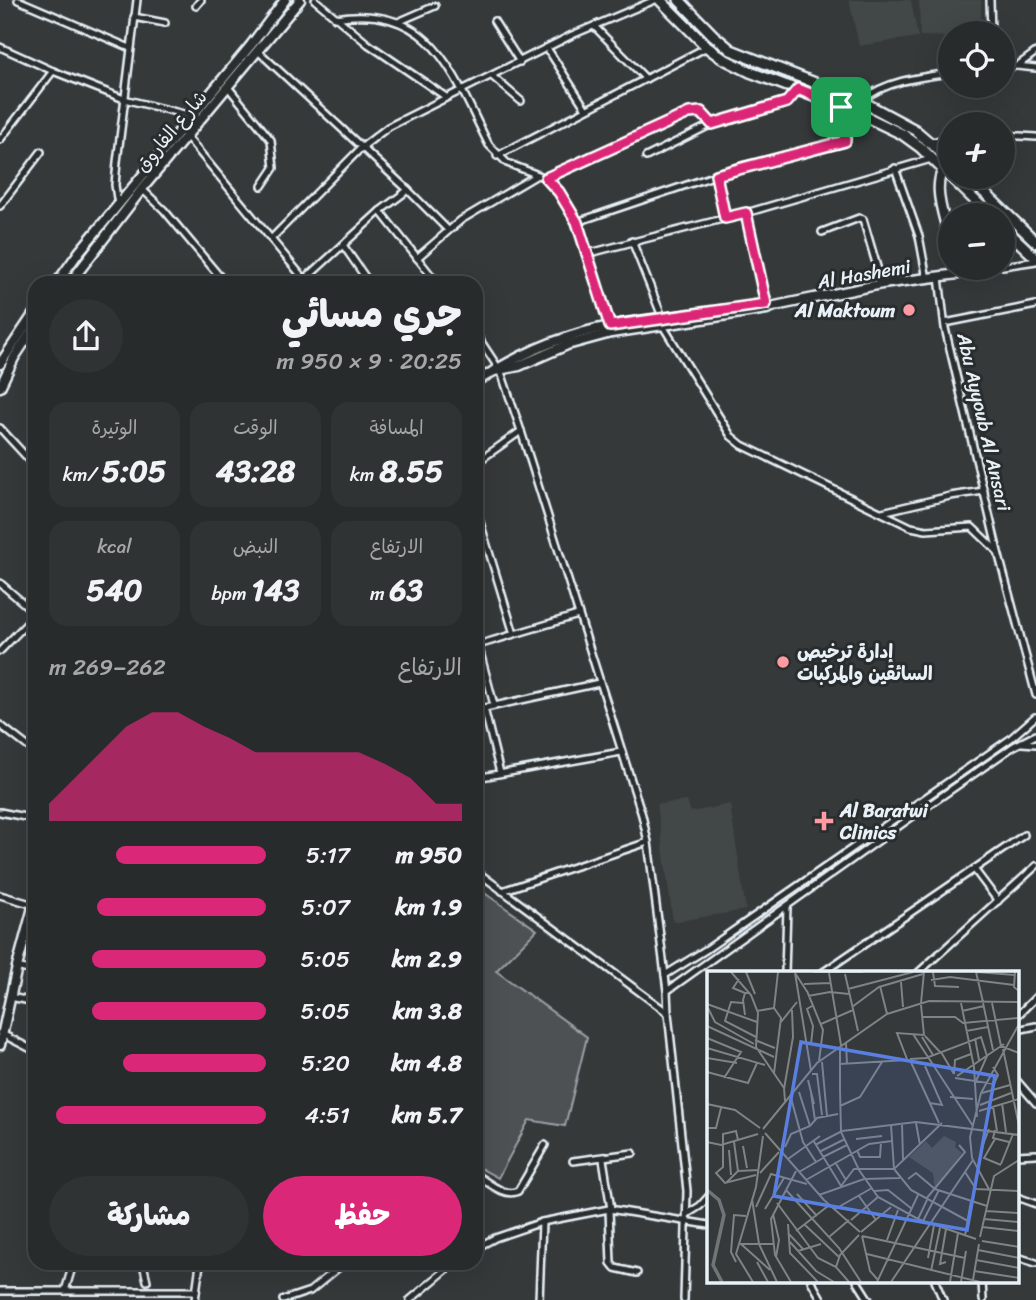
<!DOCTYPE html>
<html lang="ar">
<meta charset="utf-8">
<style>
body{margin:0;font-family:Sriracha,"Playpen Sans Arabic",sans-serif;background:#303334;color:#f1f3f6;direction:rtl;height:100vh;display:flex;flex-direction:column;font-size:26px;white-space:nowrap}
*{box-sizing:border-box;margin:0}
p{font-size:23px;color:#a5a7a9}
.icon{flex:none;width:38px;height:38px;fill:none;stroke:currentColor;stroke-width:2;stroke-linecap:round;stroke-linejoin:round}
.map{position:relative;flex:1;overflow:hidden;direction:ltr}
.side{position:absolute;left:28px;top:276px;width:455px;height:994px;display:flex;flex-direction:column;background:#282b2c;border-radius:21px;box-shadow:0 7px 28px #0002,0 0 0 2px #444748;direction:rtl}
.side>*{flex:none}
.fabs{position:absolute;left:938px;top:21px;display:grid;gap:14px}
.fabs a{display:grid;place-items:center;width:77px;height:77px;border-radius:50%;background:#282b2c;box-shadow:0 7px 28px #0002,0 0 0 2px #444748;font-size:35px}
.pin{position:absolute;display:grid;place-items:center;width:60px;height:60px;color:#fff;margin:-30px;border-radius:14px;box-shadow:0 4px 10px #0006}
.round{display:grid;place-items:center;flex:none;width:74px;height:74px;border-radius:37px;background:#303334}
.overview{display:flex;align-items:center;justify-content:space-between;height:119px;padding:0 21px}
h1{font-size:38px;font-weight:800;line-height:52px}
.stats{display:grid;grid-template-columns:repeat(3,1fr);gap:10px;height:119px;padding:7px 21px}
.stats div{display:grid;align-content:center;border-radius:18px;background:#303334;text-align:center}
.stats b{font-size:30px;font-weight:800}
.stats small{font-size:19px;font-weight:400}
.stats p{font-size:19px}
.chart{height:196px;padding:14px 21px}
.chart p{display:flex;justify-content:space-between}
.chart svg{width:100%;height:126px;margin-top:7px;fill:#db2777;opacity:.7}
.primary-button{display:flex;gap:14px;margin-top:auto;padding:14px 21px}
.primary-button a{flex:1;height:80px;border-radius:42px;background:#db2777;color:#fff;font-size:28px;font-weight:800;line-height:80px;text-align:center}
.primary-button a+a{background:#303334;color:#f1f3f6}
ul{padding:0 21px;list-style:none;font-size:23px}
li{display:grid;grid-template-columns:112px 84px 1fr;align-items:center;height:52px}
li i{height:18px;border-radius:9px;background:#db2777}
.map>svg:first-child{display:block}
</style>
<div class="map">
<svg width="1036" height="1300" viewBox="0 0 1036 1300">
<rect width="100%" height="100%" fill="#35393a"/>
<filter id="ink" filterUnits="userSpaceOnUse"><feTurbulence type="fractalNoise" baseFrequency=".0143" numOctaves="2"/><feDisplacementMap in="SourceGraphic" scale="14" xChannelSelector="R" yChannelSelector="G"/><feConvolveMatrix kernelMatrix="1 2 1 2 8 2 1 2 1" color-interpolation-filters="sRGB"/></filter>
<g filter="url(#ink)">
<g fill="#424647">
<path d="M849 0H911L918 37 859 46Z"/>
<path d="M919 0H981V33H950V37L920 36Z"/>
<path d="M687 801 691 812 730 804 746 910 673 922 657 804Z"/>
</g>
<path fill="#4d5152" stroke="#9aa1a5" stroke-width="2" d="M476 887 537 930 496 971 587 1037 565 1126 529 1120 498 1178 476 1166Z"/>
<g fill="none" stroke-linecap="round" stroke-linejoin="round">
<defs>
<g id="street">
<path d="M18 0 130 48"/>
<path d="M315 0 368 44 446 97"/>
<path d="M990 0 991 33"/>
<path d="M196 6 201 0"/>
<path d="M134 17 165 23"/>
<path d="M335 18C432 2 453 74 489 145L507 163 546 178 559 192 577 222 610 326"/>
<path d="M494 21 520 62"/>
<path d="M398 22 435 6"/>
<path d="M594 26 646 79"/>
<path d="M0 47 53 71 124 99 192 116"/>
<path d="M547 48 586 109"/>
<path d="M258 51 408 190 448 230"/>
<path d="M1017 66 1036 68"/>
<path d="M1003 67 1017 66 1036 52"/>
<path d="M493 77 521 101"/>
<path d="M228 87 271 140 274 168 262 186"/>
<path d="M861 101C885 81 920 77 950 73"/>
<path d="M1003 135 1036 137"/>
<path d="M187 137 304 279"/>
<path d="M0 140 53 71"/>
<path d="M929 143 950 137"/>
<path d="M497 156 707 47"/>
<path d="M646 157 712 124 787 101 798 89"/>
<path d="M895 168 919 236 927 279"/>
<path d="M716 175 725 218"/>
<path d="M546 178 689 113 701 112 712 124"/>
<path d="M142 189 164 210 226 284"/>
<path d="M118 205 115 185 117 162 137 0"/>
<path d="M0 206 41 152"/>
<path d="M380 211 438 284"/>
<path d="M746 213 766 304"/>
<path d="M577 222 743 166 844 143 847 138 841 107"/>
<path d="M822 232 859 218 863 219 882 284"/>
<path d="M271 239 361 148 388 127 572 35 655 0"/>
<path d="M632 241 663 319"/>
<path d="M343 245 370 284"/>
<path d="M586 254 746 213 931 159"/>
<path d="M417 258 461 220 537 175"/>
<path d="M1003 266 1036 261"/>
<path d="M310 274 318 284"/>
<path d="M958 274 993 268"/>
<path d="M939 277 945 328 998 552 1036 695"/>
<path d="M300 284 380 211 408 190"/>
<path d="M945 323 1036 305"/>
<path d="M663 326 731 436 742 445 911 527 926 530 972 527 997 551"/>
<path d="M476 334 501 372 521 431 642 815 648 842 667 991 668 1013 687 1191 684 1300"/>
<path d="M0 428 35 466"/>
<path d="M476 463 521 431"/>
<path d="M476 509 514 634"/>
<path d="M882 512 950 496 984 491"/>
<path d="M0 583 35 613"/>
<path d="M476 637 494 705"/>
<path d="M478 645 578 615"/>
<path d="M0 651 35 615"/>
<path d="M484 708 500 773"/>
<path d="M476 710 599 683"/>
<path d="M0 725 35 752"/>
<path d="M1022 743 1036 744"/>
<path d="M476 778 621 752"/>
<path d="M0 812 35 819"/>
<path d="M974 869 998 901"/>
<path d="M476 871 668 1013"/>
<path d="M502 891 648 842"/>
<path d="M0 895 34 905"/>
<path d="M17 967 35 972"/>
<path d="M785 973 787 907"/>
<path d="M822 973 1024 835"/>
<path d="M918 973 1036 866"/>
<path d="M665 975 707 949 1010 739 1035 717"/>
<path d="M667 991 906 821 1014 746 1036 735"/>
<path d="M10 997 35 1002"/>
<path d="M1017 1016 1036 997"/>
<path d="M1017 1030 1036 1026"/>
<path d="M0 1033 35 1051"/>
<path d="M1017 1081 1036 1103"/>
<path d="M1017 1155 1036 1154"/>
<path d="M603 1159 611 1209"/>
<path d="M573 1161 633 1153"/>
<path d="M476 1175C488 1182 505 1198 518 1191L545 1145"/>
<path d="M1017 1197 1036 1204"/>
<path d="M609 1209 611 1263 615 1268 637 1273"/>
<path d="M687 1214 700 1206 709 1196"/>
<path d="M476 1248 495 1238 542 1222 609 1209 709 1225"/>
<path d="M1017 1257 1036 1263"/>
<path d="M143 1264 147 1281"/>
<path d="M811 1281 822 1300"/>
<path d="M857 1281 869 1300"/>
<path d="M935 1281 943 1300"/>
<path d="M982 1281 983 1300"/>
<path d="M0 1291H196"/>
<path d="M65 1291 73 1264"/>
<path d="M195 1300 200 1264"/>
<path d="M283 1300 310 1291 343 1264"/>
<path d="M410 1300 453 1264"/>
<path d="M539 1300 542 1222"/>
</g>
<g id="secondary">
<path d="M950 159C928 182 944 214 950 242"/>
<path d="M56 284 79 252 251 45 285 0"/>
<path d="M69 284 142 189 300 0"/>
<path d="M0 364 35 312"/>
<path d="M494 371 519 366 567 345 611 333 767 309 775 306 882 284 958 274 956 268"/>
<path d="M476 382C504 364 535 347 568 337 622 319 682 317 738 309"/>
<path d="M0 387 14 358 35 326"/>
<path d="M0 1045 17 967 35 900"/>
</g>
<g id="primary">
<path d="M660 0 707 47 722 58 750 72 856 112 902 134 920 147 990 215"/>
<path d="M679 0 713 35 731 50 861 101 915 130 950 160"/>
<path d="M968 177 1036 242"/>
<path d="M1003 227 1036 258"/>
</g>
</defs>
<use href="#street" stroke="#e8f1f8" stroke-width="10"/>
<use href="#secondary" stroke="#e8f1f8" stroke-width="13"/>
<use href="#primary" stroke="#e8f1f8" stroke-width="14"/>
<use href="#street" stroke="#2a2d2e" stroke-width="5"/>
<use href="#secondary" stroke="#2a2d2e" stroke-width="8"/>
<use href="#primary" stroke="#2a2d2e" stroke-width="9"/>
</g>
</g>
<g fill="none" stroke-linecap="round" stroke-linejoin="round" filter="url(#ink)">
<defs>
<path id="route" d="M798 89 841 107 845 141 716 175 725 218 746 213 766 304 610 326 577 222 559 192 546 178 689 113 701 112 712 124 787 102Z"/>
</defs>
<use href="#route" stroke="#fff" stroke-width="14"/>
<use href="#route" stroke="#db2777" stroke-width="9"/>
</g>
<g fill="#ff9aa2" stroke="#2a2d2e" stroke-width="2.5">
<circle cx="909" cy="310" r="7"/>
<circle cx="783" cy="662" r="7"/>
<path d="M820.5 810.5h7v7h7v7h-7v7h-7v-7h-7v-7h7z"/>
</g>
<g text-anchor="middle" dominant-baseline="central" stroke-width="6" stroke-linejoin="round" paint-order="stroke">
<g font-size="19" fill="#e8f1f8" stroke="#2a2d2e">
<text transform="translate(171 131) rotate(-50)">شارع الفاروق</text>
<text transform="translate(864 274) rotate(-10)">Al Hashemi</text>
<text transform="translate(984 422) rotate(77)">Abu Ayyoub Al Ansari</text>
</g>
<g font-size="19" font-weight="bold" fill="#e8f1f8" stroke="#2a2d2e" text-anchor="start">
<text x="895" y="310" text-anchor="end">Al Maktoum</text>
<text x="797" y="651">إدارة ترخيص<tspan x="797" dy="22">السائقين والمركبات</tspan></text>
<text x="840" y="810">Al Baratwi<tspan x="840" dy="22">Clinics</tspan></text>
</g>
</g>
<g transform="translate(707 971)">
<rect width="312" height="312" fill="#35393a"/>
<path d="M237 165 249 171 248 176 255 182 228 218 226 202 202 186 219 170 225 177Z" fill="#4d5152"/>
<path fill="none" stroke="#707579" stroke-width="3.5" d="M0 219 12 229 17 244 6 294 15 311"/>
<path fill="none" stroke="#7d8386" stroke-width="2" d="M24 1 44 24 51 42 49 76 77 117 78 130M39 1 48 23M107 1H156M226 1 228 15 252 16M269 1 308 4M269 1 276 31M308 1 307 16 312 20M88 2 104 100M88 2 101 22M122 2 134 74M138 3 151 60M32 8 26 17 38 22M224 9 243 6 307 14M194 11 196 36M97 13 123 12M173 15 180 43M141 18 206 1M100 20 116 59 112 90M101 25 123 21 142 23M36 32 24 31 18 50 49 66M214 32 217 1M254 32 267 96 270 146M276 32 286 79M285 32 294 75 312 82M0 33 50 51M145 36 172 16 216 3M1 37 8 51 47 73M67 37 71 1M50 40 67 37 74 47 67 102M255 40 277 35M38 44 36 29 38 22H43M216 46H248L256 52 312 47M74 51 90 31M114 53 146 39M0 55 67 86M259 60 281 56M206 63 266 155M218 65 233 81M215 66 226 84M0 67 34 81 17 107M268 67 272 89M48 69 68 77M139 72 140 93M104 73 106 55 100 38 105 35M0 77 58 94M296 78 312 155M234 81 247 103M0 87 30 92M200 88 190 62 217 64 214 34M203 88 219 87 274 66 280 85 269 110M203 89 232 152M115 91 120 145M133 93 200 89M218 95 235 134 223 132M0 101 41 112 50 92M105 103H110L115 144M247 103 248 89 264 83M250 105 297 73M248 107 287 113 291 104 286 96M101 109 107 133M77 118 86 66 85 39M133 118 134 161 152 199 171 226 211 248 269 268M133 118V77M92 121 103 155M104 122 108 149M275 122 303 114M243 126 266 128M84 127 96 171 109 191M295 132 299 161M0 133 28 139 53 157M273 134 304 122M133 135 153 126 175 91M286 135 290 160M272 140 312 128M195 152 196 189M209 152 213 174M235 152 187 198 204 219 261 250M0 157H9L14 137M56 158 110 92 180 43 222 30 312 31M288 159 286 167 302 171M58 162 117 229 153 261M149 168 175 165M288 168 277 187 294 194M31 169 29 160 16 163V196L9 202 18 212 49 204M106 169 134 215M0 171 14 174 51 163M27 171 31 200M108 174 135 160 209 151 312 164M36 175 40 197M78 176 84 163 103 155 110 147 131 143M22 179 24 204M150 179 153 186H173L174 171M274 179 282 158M112 181 138 168M116 186 140 174M81 188 113 165M128 191 139 209M294 193 306 163M92 201 116 187M258 201 269 218 312 220M53 202 72 181M201 208 209 202 228 218 280 235M99 209 162 173 185 170M19 212 31 200 52 199M134 215 147 198H187L184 154M79 219 132 277 154 311M167 220 181 219 205 238M283 220 265 187 263 166 274 122 312 53M90 223 110 245M112 224 157 208 193 207M152 225 169 249M45 228 52 273 70 311M219 228 258 181 252 174M70 232 111 287 129 296 142 311M49 236 64 203 100 213M58 238 77 207M128 238 165 217M279 240 312 242M66 243 72 269 69 286M211 248 220 229M277 248 312 251M144 249 171 226M216 250 232 219M81 253 83 282 111 311M98 254 132 286M275 256 312 260M239 258 233 293 239 291M89 260 121 235M154 261 184 236M81 262 96 278M155 265 258 287M155 265 163 300 171 309M258 265 264 230M122 266 142 249M273 266 287 205 312 189M180 269 191 239M275 270 312 276M83 271 109 300 127 311M33 273H66M34 273 63 299M271 279 312 287M91 280 114 273M160 283 273 311M221 287 227 254M269 289 312 297M29 291 24 281 27 244 39 245M50 291 61 311M129 296 133 284 152 264M224 300 233 257M267 300 312 307M266 309 272 273M46 311 29 283 49 216 56 165M84 311 68 284 64 248 89 200M170 311 211 224M184 311 266 189M243 311 251 262M254 311 259 280"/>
<path fill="#5a7fe2" fill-opacity="0.15" stroke="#5a7fe2" stroke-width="3.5" d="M94 71 288 105 260 259 67 225Z"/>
<rect width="312" height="312" fill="none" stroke="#e8f1f8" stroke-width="3.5"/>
</g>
</svg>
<div class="fabs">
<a><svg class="icon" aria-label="locate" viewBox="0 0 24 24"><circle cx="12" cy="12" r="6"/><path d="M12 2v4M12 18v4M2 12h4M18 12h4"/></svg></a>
<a>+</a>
<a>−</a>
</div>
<div class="pin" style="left:841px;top:107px;background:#1e9e55"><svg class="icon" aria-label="arrive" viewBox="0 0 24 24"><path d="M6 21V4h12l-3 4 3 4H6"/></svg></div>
<section class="side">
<div class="overview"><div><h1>جري مسائي</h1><p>20:25 · 9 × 950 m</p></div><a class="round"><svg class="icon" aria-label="share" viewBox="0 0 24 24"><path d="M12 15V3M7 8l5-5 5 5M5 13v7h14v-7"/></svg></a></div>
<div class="stats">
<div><p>المسافة</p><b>8.55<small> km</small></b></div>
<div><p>الوقت</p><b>43:28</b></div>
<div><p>الوتيرة</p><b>5:05<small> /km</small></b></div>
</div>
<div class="stats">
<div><p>الارتفاع</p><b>63<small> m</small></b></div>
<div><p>النبض</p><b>143<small> bpm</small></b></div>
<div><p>kcal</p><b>540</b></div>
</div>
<div class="chart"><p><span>الارتفاع</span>262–269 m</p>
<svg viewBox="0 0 160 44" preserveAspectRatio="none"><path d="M0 44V38L10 29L20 20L30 11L40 6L50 6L60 11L70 15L80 20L90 20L100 20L110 20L120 20L130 24L140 29L150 38L160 38V44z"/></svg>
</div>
<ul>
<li><b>950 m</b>5:17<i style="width:69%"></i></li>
<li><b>1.9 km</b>5:07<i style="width:78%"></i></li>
<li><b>2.9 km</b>5:05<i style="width:80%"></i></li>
<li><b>3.8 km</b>5:05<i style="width:80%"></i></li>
<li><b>4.8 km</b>5:20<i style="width:66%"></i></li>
<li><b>5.7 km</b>4:51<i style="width:97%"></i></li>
</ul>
<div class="primary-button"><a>حفظ</a><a>مشاركة</a></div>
</section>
</div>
